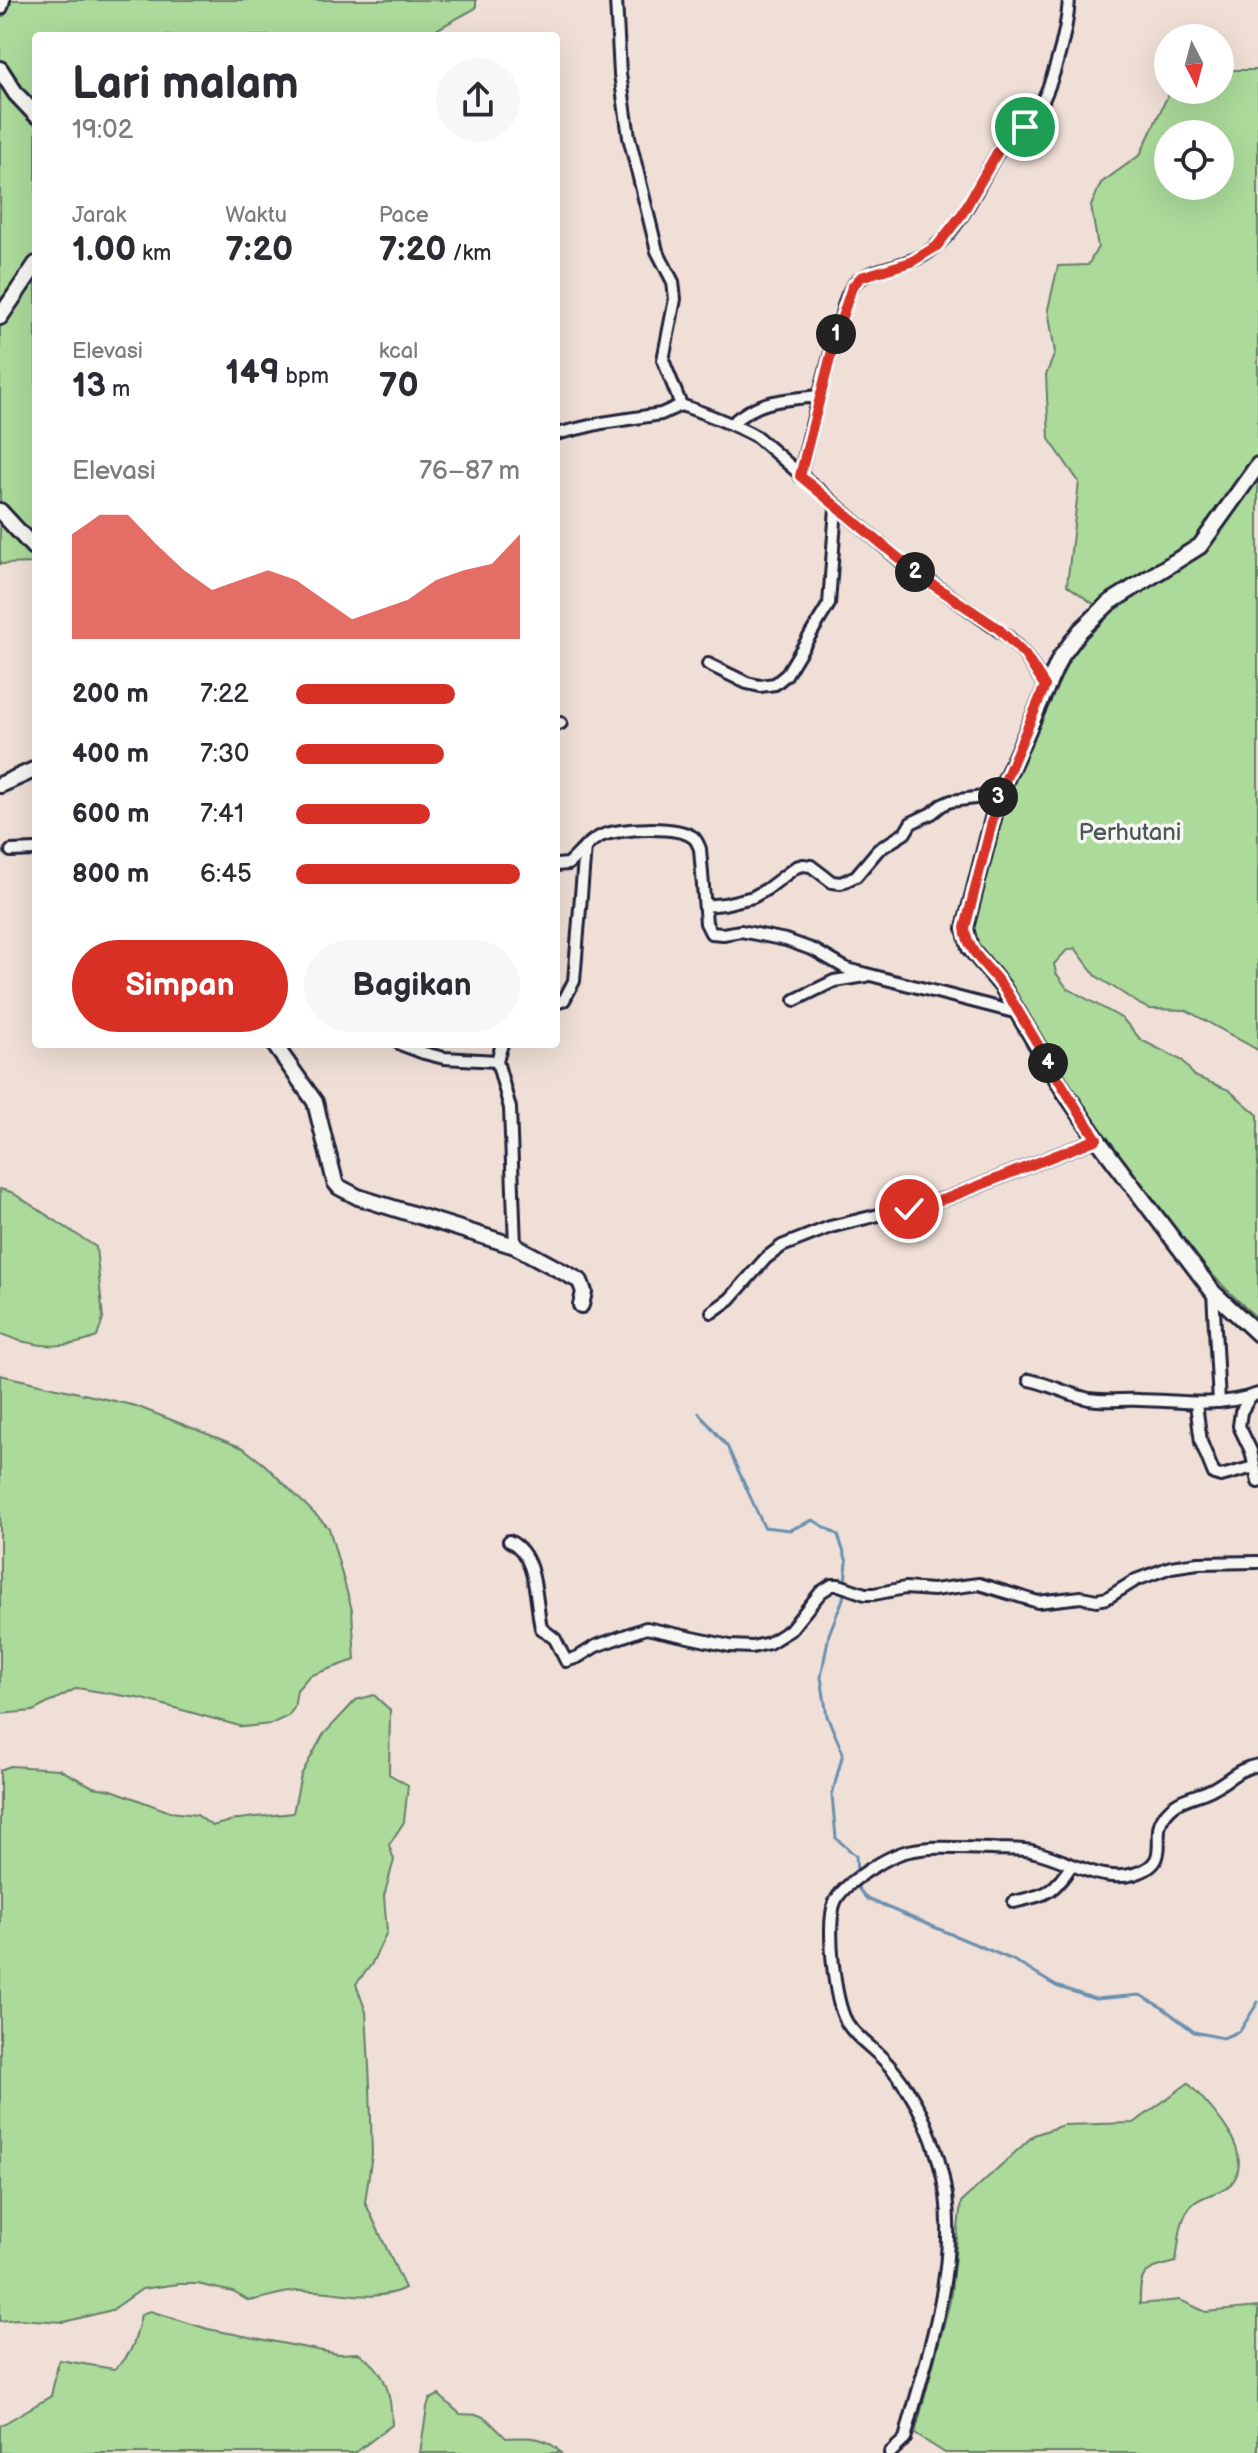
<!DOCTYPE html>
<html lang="id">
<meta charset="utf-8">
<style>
body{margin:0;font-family:"Balsamiq Sans",sans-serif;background:#f7f7f7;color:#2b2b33;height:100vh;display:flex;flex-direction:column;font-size:30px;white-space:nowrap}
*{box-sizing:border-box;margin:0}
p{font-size:26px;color:#7c7c81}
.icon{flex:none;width:44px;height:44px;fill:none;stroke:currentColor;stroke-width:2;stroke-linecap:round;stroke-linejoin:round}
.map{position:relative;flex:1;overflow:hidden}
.sheet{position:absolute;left:32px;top:32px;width:528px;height:1016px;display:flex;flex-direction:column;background:#fff;border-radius:8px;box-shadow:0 8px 32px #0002}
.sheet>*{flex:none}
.needle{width:52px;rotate:174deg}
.fabs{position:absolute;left:1154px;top:24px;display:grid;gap:16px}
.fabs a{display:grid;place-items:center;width:80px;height:80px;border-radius:50%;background:#fff;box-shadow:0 8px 32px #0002;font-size:40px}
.pin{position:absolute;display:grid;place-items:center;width:68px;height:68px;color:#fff;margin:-34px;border:4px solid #fff;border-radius:50%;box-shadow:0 2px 8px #0007}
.km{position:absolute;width:40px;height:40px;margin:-20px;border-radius:50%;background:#222;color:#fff;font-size:22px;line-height:40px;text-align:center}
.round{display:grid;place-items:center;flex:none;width:84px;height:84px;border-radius:42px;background:#f7f7f7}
.head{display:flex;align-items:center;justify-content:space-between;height:136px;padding:0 40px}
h1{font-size:44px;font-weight:700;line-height:60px}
.figures{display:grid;grid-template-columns:repeat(3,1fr);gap:12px;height:136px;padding:8px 40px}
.figures div{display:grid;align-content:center}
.figures b{font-size:34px;font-weight:700}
.figures small{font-size:22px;font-weight:400}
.figures p{font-size:22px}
.chart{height:224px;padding:16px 40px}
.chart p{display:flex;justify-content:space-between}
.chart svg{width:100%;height:144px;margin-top:8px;fill:#d93025;opacity:.7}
.action{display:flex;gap:16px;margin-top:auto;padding:16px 40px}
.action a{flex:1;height:92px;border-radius:48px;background:#d93025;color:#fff;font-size:32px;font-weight:700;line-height:92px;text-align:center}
.action a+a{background:#f7f7f7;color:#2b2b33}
ul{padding:0 40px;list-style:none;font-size:26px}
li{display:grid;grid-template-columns:128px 96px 1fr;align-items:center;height:60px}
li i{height:20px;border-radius:10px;background:#d93025}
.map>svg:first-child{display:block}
</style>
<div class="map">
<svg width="1258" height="2453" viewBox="0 0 1258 2453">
<rect width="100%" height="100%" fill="#efdfd6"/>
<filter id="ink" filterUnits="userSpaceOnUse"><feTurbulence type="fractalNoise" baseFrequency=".0125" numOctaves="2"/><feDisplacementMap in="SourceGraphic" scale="16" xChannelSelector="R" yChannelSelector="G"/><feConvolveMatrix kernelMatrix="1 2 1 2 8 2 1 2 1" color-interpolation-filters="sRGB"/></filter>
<g filter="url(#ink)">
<g fill="#abda9a" stroke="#667e6a" stroke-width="2" fill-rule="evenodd">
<path d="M0 0H476V8L425 36H36V563L0 564Z"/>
<path d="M1220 70H1258V1050L1186 1010 1149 1009 1141 1005 1096 976 1075 948 1066 951 1054 964 1056 973 1067 988 1123 1019 1141 1040 1183 1061 1194 1076 1229 1090 1258 1115V1319C1176 1247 1109 1148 1049 1057 1023 1016 994 975 970 933L993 833 1030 736 1071 648 1106 613 1067 585 1079 482 1049 439 1046 375 1055 353 1048 309 1058 266 1088 265 1098 247 1091 206 1101 183 1140 155 1168 95 1176 90H1220ZM1168 134H1220V186H1168Z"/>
<path d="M0 1189 11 1192 96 1247 103 1319 97 1337C75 1346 49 1348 25 1342 17 1341 9 1336 0 1334Z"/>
<path d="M0 1375 136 1406 243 1448 265 1465 329 1528 352 1610 355 1660 309 1676 297 1690 294 1708 288 1716 271 1724 243 1727 143 1699 77 1688 33 1711 0 1714Z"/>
<path d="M374 1695 390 1710 389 1774 408 1785 404 1822 389 1845 394 1860 384 1896 387 1932 371 1965 356 1984 366 2012 370 2085 372 2155 365 2202 405 2288C372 2305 333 2288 298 2291 282 2292 265 2298 249 2301L233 2292 197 2284H179L142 2289 112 2310 64 2322 18 2319 0 2321V1770L10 1766 59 1769 93 1787 112 1790 170 1812 197 1815 212 1826 239 1819 293 1813 301 1775 323 1735 356 1700Z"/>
<path d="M1188 2083C1209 2105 1258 2153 1231 2184 1220 2194 1204 2194 1193 2204 1179 2216 1179 2244 1176 2262 1145 2270 1139 2270 1140 2304L1180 2300 1206 2312 1258 2307V2453H945L915 2434 950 2301 961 2202 1034 2135 1063 2125 1134 2123Z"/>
<path d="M150 2311 208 2329 338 2354 358 2353C387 2370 391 2394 392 2425L355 2453H0V2426L51 2396 59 2360 114 2369C133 2357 137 2334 141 2314Z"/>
<path d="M439 2395 460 2414 479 2415 487 2419 506 2438C529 2437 545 2435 561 2453H420L427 2407 430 2399Z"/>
</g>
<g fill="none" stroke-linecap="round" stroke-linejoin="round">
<g stroke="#6b8faf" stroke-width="3">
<path d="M699 1413 727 1446 764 1527 790 1530 813 1520 838 1535 847 1562 845 1583"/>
<path d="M844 1591 843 1599 829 1634 821 1677 827 1716 843 1753 832 1795 836 1838 856 1856 857 1873"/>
<path d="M858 1881V1888L867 1899 1013 1960 1056 1986 1095 1999 1140 1995 1163 2008 1194 2032 1223 2038 1240 2031 1258 2002"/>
</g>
<defs>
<g id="street">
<path d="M616 0 620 74 629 137 657 251 673 282 675 299 663 360 681 405"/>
<path d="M731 424C759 399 783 400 819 396"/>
<path d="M556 434 602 423 661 414 681 405C707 414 732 423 757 437L902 562 1008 637 1025 655 1045 686"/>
<path d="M800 476C812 424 824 373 840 322 843 310 846 293 855 283 867 269 909 266 927 253 961 230 976 188 996 155 1005 140 1021 133 1031 120 1051 95 1067 33 1069 0"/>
<path d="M708 664 747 683 760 686 775 684 786 675 829 604 836 507"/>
<path d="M556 725 561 723"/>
<path d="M11 851 36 850"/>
<path d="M556 865 568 864C579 855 587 842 601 836 619 828 678 825 694 838 697 841 698 844 700 849L706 923 711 933 723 934 741 931 786 940 814 950 847 969 1018 1013"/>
<path d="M705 906 724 904 753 897 767 889 796 867 803 865 811 866 832 882 841 883 856 876 878 850 905 833 911 823 932 813 942 805 951 801 999 795"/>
<path d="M795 1000 834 981 866 976"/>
<path d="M556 1003 564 1000 574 981 585 847"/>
<path d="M400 1044 424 1053 444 1058 497 1061"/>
<path d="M502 1044 497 1061 510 1108 515 1246"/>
<path d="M1213 1292 1219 1402"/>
<path d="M712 1312 730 1299 766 1258 782 1246 830 1227 948 1198 1097 1139"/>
<path d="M1029 1380C1050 1384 1069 1395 1089 1399 1106 1402 1123 1399 1140 1400 1183 1401 1215 1408 1258 1394"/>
<path d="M1250 1397 1241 1412 1239 1426 1251 1451 1258 1482"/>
<path d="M1196 1404 1201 1442 1214 1474 1221 1476 1254 1467"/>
<path d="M509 1541C538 1554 535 1601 541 1628L555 1639 566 1661 578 1657 596 1646 646 1628 730 1646 752 1647 769 1643 790 1630 821 1592 832 1585H839L865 1594H874L905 1588 933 1590 979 1584 1038 1602 1081 1597 1097 1600 1107 1598 1136 1580 1171 1567 1198 1563 1258 1562"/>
<path d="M1014 1902C1046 1894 1052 1895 1071 1866"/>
<path d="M890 2453 905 2439C925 2360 957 2278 946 2195 939 2147 918 2095 884 2060 872 2047 854 2036 846 2021 834 2000 826 1923 835 1902 843 1883 889 1855 909 1851 936 1845 965 1849 993 1849 1007 1850 1022 1848 1035 1852 1067 1859 1100 1884 1134 1874 1175 1862 1149 1836 1164 1816 1176 1798 1193 1798 1210 1790 1229 1781 1236 1769 1258 1765"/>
</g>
<g id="secondary">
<path d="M0 7 2 0"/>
<path d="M0 69 16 94 36 115"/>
<path d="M0 317 36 264"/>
<path d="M1258 465 1200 546 1109 603 1080 631 1060 658 999 795 965 928 970 948 1002 986 1064 1091 1097 1139 1213 1292 1258 1334"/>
<path d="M0 511 36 550"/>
<path d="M0 785 36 769"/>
<path d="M274 1044 315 1102 335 1182 339 1187 358 1197 515 1246 580 1281 584 1292 581 1305"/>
</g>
</defs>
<use href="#street" stroke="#22223b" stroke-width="16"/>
<use href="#secondary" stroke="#22223b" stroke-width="20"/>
<use href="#street" stroke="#f6f6f2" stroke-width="10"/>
<use href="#secondary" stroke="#f6f6f2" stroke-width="14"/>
</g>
</g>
<g fill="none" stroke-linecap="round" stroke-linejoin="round" filter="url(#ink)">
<defs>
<path id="route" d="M909 1209 948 1198 1097 1139C1063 1091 1036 1039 1005 990 991 968 968 955 965 928L999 795 1045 686 1025 655 999 629 920 576 800 476 836 335 852 287 861 277 911 262 937 246 962 214 998 151 1025 127"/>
</defs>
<use href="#route" stroke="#fff" stroke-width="16"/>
<use href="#route" stroke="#d93025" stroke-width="10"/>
</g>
<g text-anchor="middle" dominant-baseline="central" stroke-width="7" stroke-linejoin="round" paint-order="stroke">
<g font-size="24" fill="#4b5958" stroke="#f6f6f2">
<text x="1130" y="832">Perhutani</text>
</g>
</g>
</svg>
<div class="fabs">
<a><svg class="needle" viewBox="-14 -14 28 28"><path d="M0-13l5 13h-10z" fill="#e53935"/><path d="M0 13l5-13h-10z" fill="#7c7c81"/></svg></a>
<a><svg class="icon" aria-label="locate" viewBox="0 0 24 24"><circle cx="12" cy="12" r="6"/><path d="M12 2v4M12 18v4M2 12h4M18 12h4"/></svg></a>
</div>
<div class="pin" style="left:1025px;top:127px;background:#1e9e55"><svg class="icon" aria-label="arrive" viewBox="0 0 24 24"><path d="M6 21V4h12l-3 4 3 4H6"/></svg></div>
<div class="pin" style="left:909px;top:1209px;background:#d93025"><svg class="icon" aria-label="check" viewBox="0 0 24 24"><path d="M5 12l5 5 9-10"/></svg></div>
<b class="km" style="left:836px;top:334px">1</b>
<b class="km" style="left:915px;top:572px">2</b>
<b class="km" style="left:998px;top:797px">3</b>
<b class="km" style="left:1048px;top:1063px">4</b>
<section class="sheet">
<div class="head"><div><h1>Lari malam</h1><p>19:02</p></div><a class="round"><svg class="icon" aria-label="share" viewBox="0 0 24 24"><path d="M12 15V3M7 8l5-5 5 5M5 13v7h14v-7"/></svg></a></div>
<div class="figures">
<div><p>Jarak</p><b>1.00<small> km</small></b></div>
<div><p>Waktu</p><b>7:20</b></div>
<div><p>Pace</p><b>7:20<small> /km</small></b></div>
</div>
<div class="figures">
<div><p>Elevasi</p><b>13<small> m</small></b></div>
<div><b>149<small> bpm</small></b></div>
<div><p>kcal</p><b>70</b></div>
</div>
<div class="chart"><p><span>Elevasi</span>76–87 m</p>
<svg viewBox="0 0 160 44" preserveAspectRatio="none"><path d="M0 44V12L10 6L20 6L30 15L40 23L50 29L60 26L70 23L80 26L90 32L100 38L110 35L120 32L130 26L140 23L150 21L160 12V44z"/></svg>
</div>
<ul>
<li><b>200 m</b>7:22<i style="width:71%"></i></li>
<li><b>400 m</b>7:30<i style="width:66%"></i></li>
<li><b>600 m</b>7:41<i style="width:60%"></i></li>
<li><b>800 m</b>6:45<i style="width:100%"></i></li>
</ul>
<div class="action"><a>Simpan</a><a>Bagikan</a></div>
</section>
</div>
